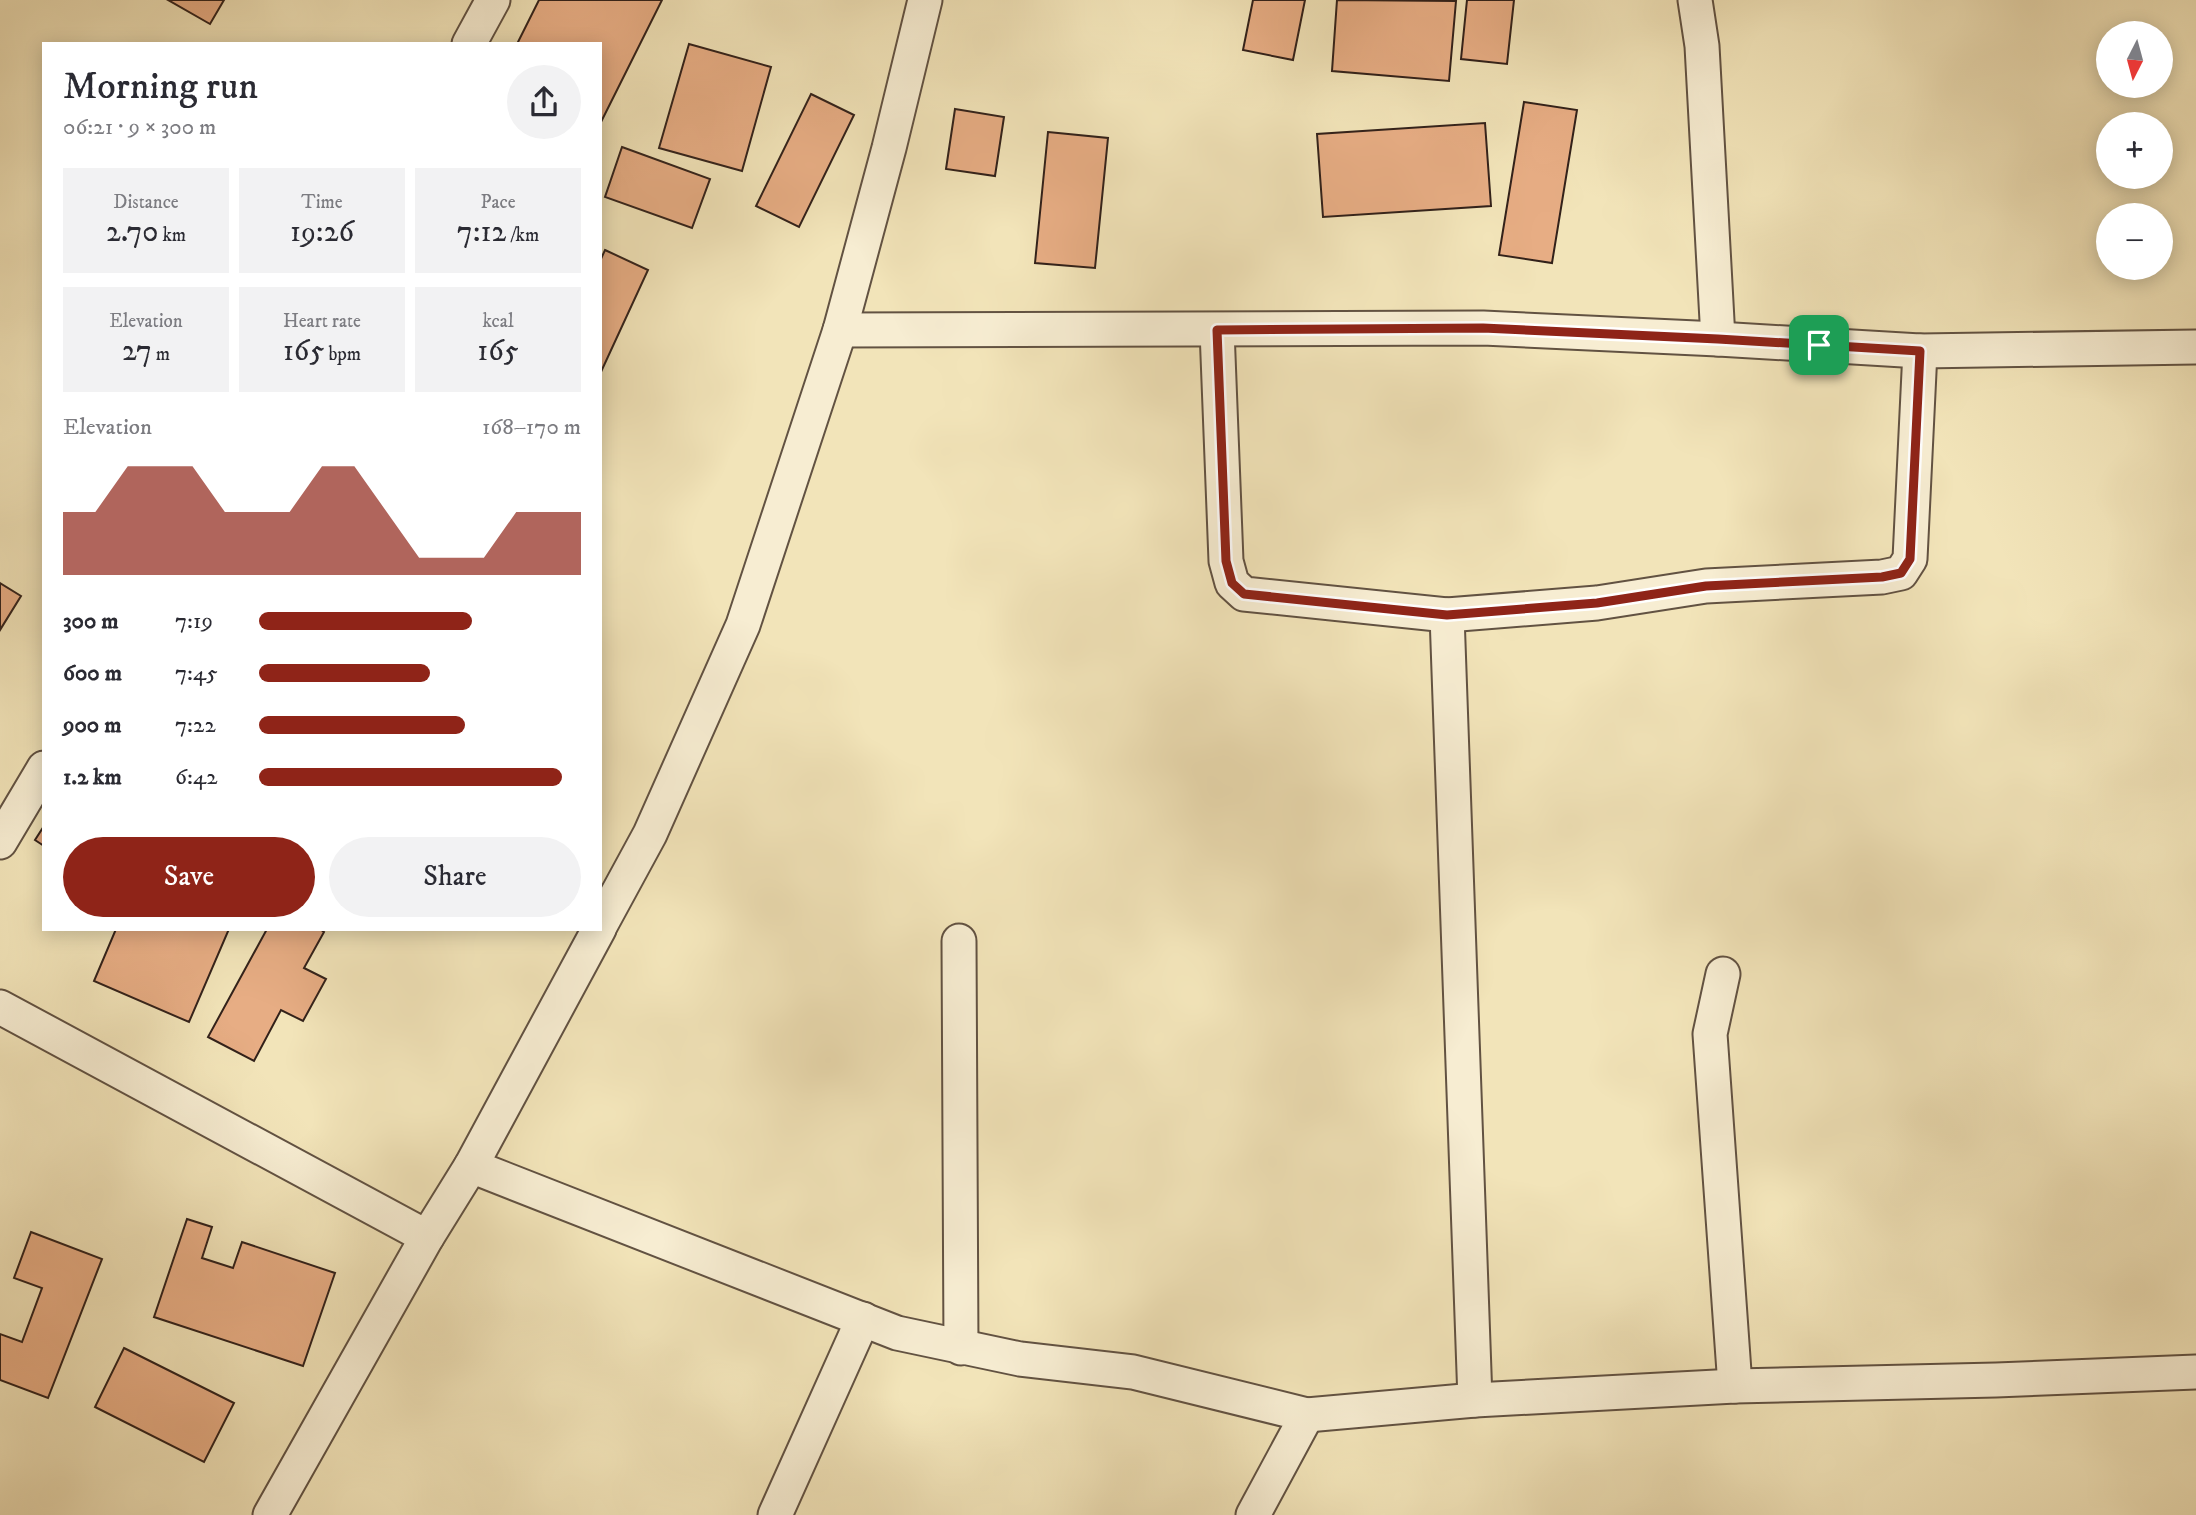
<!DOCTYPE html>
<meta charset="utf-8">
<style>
body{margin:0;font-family:"IM FELL DW Pica",serif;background:#f2f2f3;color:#2b2b33;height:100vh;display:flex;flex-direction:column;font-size:26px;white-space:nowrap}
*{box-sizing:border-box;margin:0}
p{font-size:23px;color:#7c7c81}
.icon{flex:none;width:38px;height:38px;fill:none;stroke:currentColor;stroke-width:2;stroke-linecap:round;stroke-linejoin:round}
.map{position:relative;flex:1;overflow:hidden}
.panel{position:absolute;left:42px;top:42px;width:560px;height:889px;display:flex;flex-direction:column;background:#fff;border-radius:0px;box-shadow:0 4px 18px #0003}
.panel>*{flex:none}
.needle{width:46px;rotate:186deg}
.controls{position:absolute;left:2096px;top:21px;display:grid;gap:14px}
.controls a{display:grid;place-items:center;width:77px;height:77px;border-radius:50%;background:#fff;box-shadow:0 4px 18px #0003;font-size:35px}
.pin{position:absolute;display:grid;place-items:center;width:60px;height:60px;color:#fff;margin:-30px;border-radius:14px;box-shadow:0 4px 10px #0006}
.round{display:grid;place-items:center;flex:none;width:74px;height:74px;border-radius:37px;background:#f2f2f3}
.head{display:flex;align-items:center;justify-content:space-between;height:119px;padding:0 21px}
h1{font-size:38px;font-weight:600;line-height:52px}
.figures{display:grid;grid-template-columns:repeat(3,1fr);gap:10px;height:119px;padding:7px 21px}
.figures div{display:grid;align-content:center;border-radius:0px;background:#f2f2f3;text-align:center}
.figures b{font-size:30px;font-weight:600}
.figures small{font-size:19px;font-weight:400}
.figures p{font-size:19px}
.chart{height:196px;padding:14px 21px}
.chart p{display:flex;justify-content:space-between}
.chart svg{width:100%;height:126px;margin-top:7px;fill:#8f2418;opacity:.7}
.action{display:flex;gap:14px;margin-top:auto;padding:14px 21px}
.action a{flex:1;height:80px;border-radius:42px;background:#8f2418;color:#fff;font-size:28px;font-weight:600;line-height:80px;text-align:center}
.action a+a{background:#f2f2f3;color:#2b2b33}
ul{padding:0 21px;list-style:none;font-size:23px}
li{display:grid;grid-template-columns:112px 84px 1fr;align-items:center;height:52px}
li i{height:18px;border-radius:9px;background:#8f2418}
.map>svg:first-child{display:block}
</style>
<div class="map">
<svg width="2196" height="1515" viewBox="0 0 2196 1515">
<rect width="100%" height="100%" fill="#f2e4b9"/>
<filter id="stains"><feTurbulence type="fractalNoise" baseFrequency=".00286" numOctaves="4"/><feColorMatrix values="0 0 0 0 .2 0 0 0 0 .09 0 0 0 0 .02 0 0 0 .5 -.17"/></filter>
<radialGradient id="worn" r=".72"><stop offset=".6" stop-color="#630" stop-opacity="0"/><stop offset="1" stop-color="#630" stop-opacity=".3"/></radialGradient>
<g fill="#e7ad84" stroke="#32211a" stroke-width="2">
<path d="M168 0H224L210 24Z"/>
<path d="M539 0H662L600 124V44H517Z"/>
<path d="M1253 0H1305L1293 60 1243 50Z"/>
<path d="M1337 0 1456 1 1449 81 1332 71Z"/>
<path d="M1467 0H1514L1507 64 1461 59Z"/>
<path d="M689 44 771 67 742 171 659 148Z"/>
<path d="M811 94 854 115 799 227 756 206Z"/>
<path d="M1524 102 1577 110 1552 263 1499 255Z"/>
<path d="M955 109 1004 117 995 176 946 169Z"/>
<path d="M1485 123 1491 206 1323 217 1317 134Z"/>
<path d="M1048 132 1108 138 1095 268 1035 263Z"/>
<path d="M622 147 710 179 692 228 605 197Z"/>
<path d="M605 250 648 270 600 374V261Z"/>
<path d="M0 583 21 596 0 630Z"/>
<path d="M44 826V846L35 840Z"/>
<path d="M116 929H229L189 1022 94 981Z"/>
<path d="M267 929H320L324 932 304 968 326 979 303 1021 281 1010 254 1061 208 1037Z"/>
<path d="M187 1219 212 1227 202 1258 233 1268 242 1242 335 1273 303 1366 154 1317Z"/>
<path d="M31 1232 102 1259 48 1398 0 1380V1334L22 1342 42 1288 14 1278Z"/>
<path d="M124 1348 234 1403 204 1462 95 1407Z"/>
</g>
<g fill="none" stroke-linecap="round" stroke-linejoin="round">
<defs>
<g id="minor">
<path d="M1695 0 1702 46 1718 339"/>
<path d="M469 44 493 0"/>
<path d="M840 330 1483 328 1718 339 1920 351 2196 347"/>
<path d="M1217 330 1226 561 1232 583 1244 594 1447 615 1597 603 1706 586 1882 577 1901 573 1910 559 1920 351"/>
<path d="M1447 615 1475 1400"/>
<path d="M0 842 44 768"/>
<path d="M600 926 650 834 743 625 840 330 889 148 925 0"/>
<path d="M959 941 961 1348"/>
<path d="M1723 974 1710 1034 1735 1386"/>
<path d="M0 1007 427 1237"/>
<path d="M471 1166 897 1333 1020 1359 1133 1372 1307 1415 1253 1515"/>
<path d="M1307 1415 1475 1400 1735 1386 1996 1380 2196 1372"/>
<path d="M270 1515 427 1237 471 1166 599 929"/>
<path d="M775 1515 863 1319"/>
</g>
</defs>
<use href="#minor" stroke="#625242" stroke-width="37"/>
<use href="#minor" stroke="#f7edd2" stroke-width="33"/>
</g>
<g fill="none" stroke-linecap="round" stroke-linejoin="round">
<defs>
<path id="route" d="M1483 328 1718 339 1920 351 1910 559 1901 573 1882 577 1706 586 1597 603 1447 615 1244 594 1232 583 1226 561 1217 330Z"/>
</defs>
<use href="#route" stroke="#fff" stroke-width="14"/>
<use href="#route" stroke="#8f2418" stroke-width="9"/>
</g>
<rect width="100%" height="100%" filter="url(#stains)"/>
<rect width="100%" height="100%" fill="url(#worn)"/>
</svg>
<div class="controls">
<a><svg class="needle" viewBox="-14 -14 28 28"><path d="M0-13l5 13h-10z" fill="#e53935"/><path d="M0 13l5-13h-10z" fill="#7c7c81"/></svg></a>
<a>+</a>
<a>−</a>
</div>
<div class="pin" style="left:1819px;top:345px;background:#1e9e55"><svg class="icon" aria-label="arrive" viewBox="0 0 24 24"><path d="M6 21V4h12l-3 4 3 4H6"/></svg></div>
<section class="panel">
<div class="head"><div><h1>Morning run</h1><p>06:21 · 9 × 300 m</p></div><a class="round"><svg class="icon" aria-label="share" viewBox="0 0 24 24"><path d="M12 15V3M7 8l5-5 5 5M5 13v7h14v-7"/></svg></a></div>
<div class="figures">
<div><p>Distance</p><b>2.70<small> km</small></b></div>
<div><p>Time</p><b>19:26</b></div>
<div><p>Pace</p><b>7:12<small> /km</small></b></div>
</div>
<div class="figures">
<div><p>Elevation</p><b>27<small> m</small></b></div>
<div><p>Heart rate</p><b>165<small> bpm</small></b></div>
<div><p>kcal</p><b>165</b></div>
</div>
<div class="chart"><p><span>Elevation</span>168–170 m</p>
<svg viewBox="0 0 160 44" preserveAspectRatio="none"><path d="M0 44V22L10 22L20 6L30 6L40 6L50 22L60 22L70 22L80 6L90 6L100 22L110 38L120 38L130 38L140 22L150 22L160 22V44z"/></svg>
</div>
<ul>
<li><b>300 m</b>7:19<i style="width:66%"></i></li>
<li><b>600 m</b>7:45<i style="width:53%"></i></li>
<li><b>900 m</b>7:22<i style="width:64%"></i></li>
<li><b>1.2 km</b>6:42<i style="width:94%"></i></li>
</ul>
<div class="action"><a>Save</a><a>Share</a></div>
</section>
</div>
